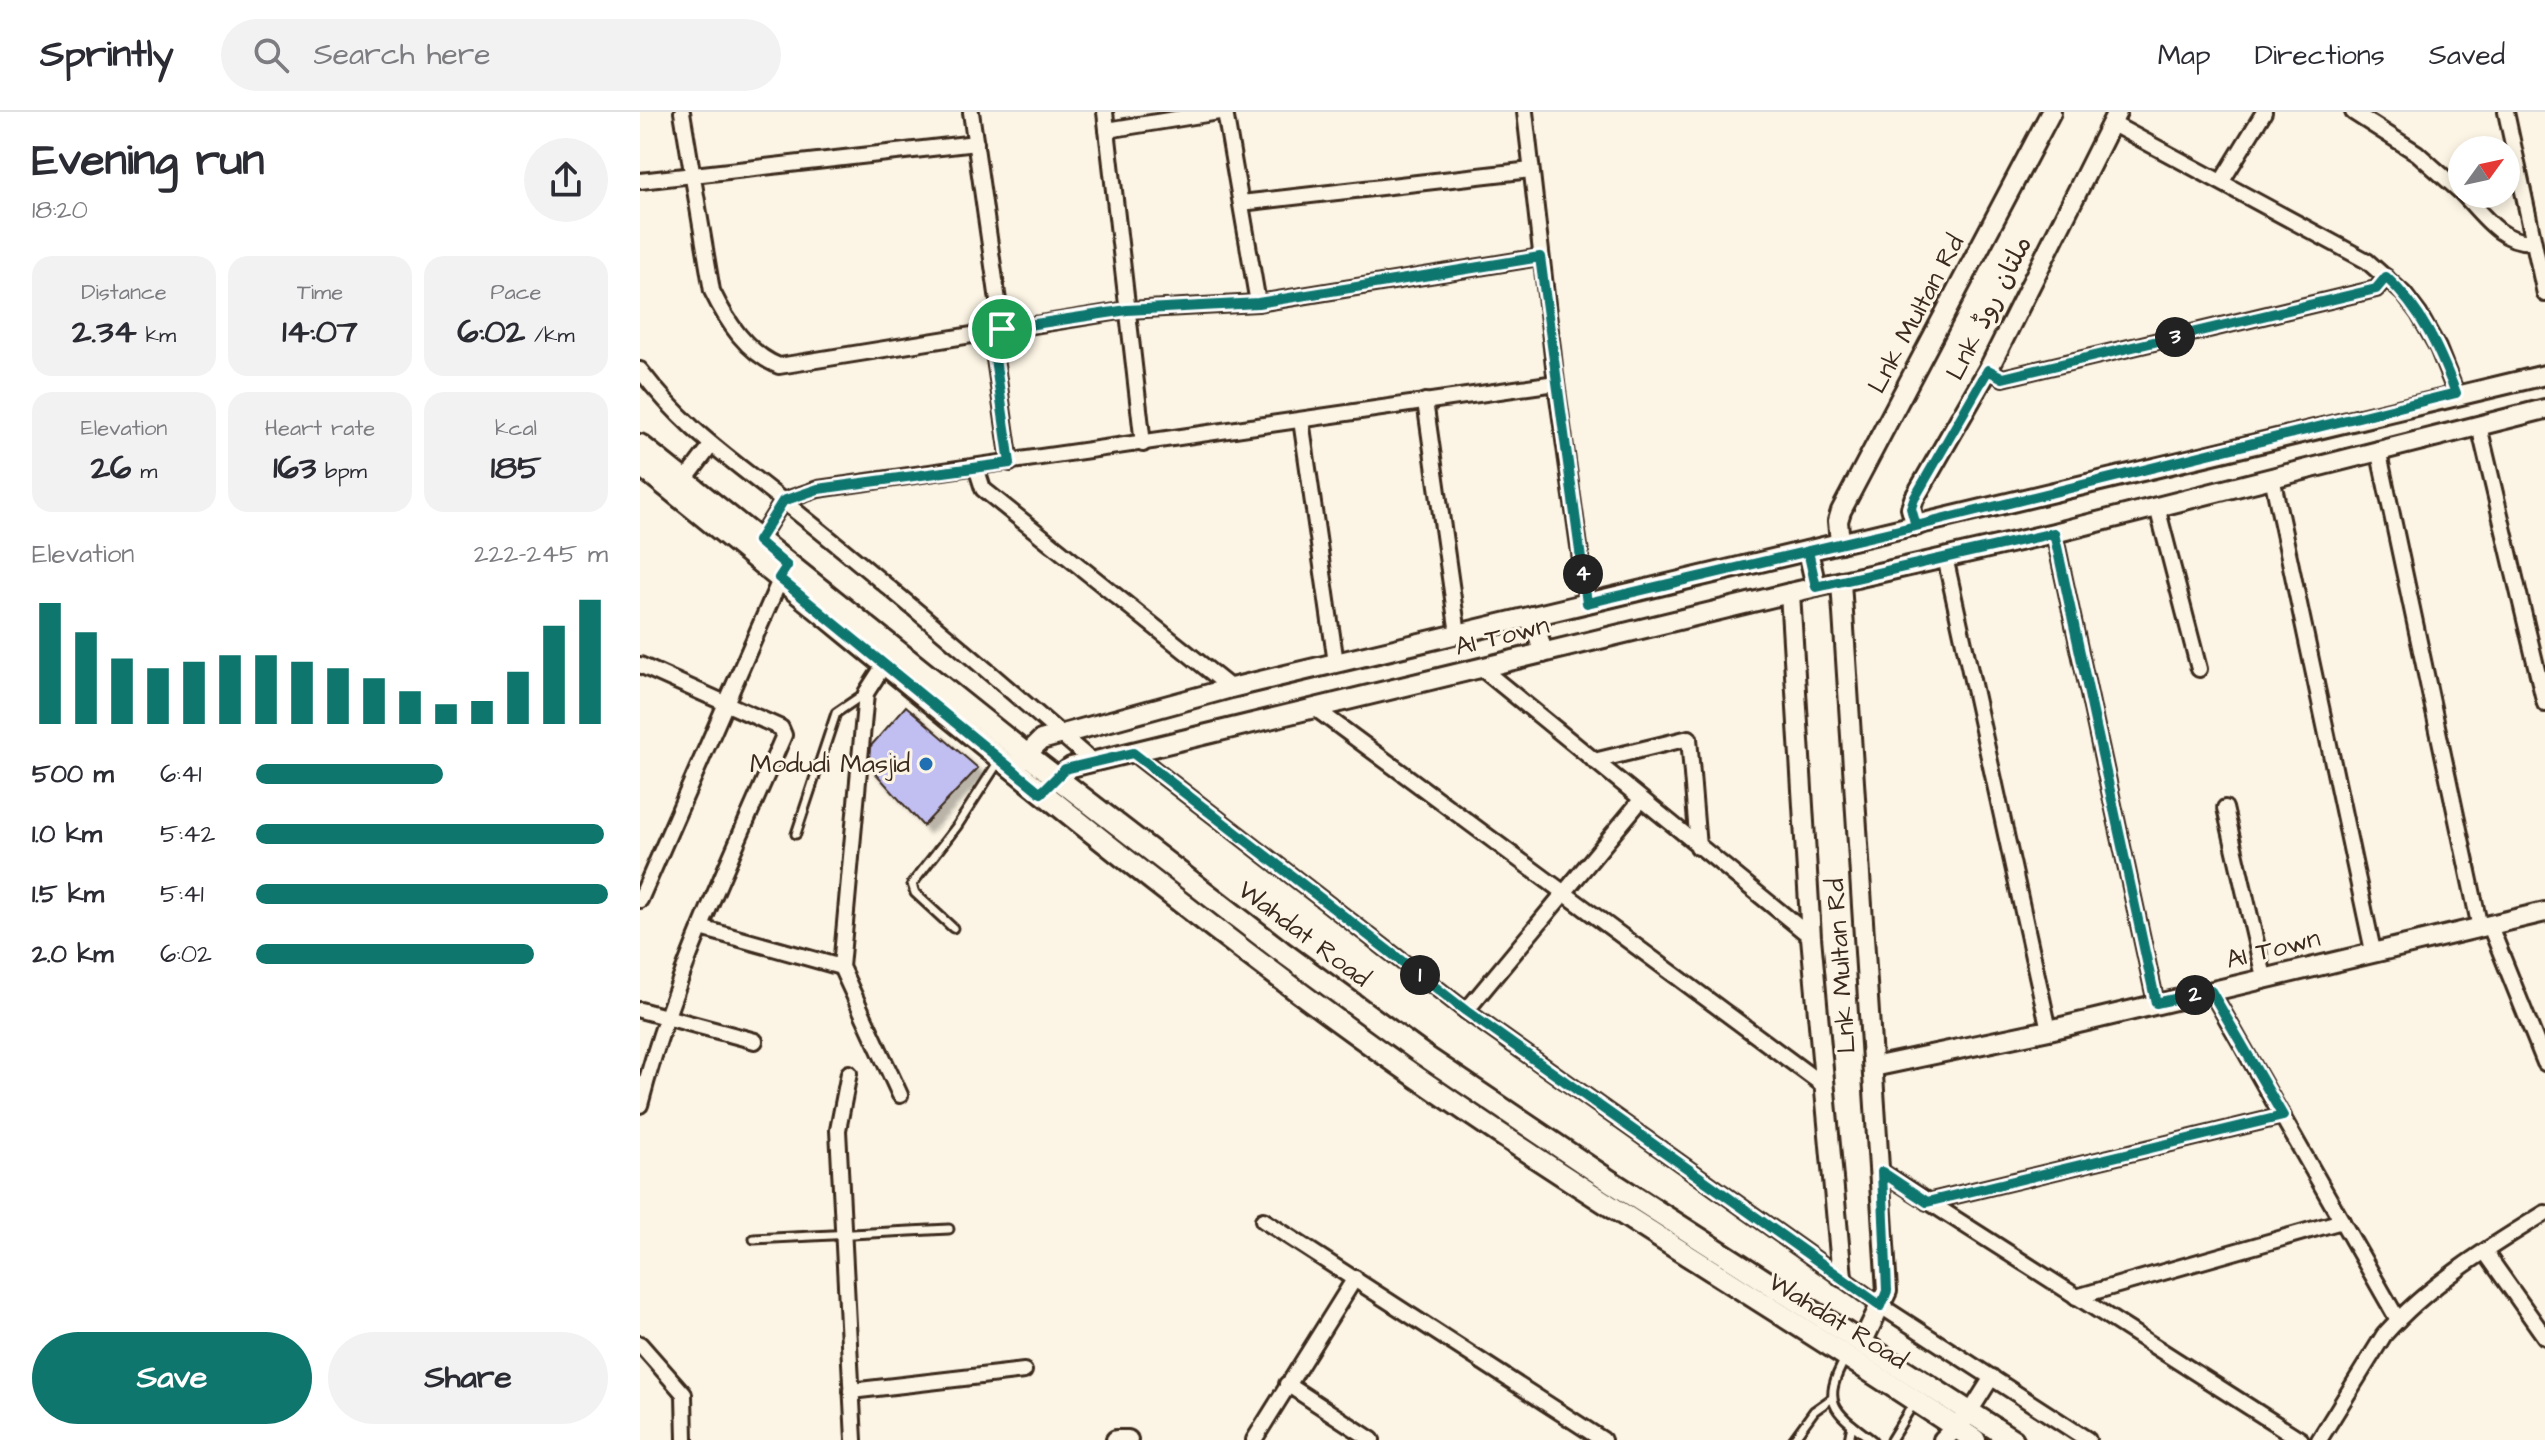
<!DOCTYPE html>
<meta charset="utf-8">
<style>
body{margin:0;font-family:"Architects Daughter","Playpen Sans Arabic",sans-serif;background:#f2f2f3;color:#2b2b33;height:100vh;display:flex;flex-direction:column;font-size:30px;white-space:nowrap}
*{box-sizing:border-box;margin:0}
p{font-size:26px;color:#7c7c81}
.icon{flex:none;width:44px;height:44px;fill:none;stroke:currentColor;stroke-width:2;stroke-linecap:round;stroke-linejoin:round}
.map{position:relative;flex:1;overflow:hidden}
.drawer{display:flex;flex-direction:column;background:#fff;width:640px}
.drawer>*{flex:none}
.needle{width:52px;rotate:57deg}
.tools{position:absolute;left:1808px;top:24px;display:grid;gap:16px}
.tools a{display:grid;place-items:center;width:72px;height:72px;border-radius:50%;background:#fff;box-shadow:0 4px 12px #0003;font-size:40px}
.pin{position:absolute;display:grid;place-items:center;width:68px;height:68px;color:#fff;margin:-34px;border:4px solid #fff;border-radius:50%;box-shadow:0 2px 8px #0007}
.km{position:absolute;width:40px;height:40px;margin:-20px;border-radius:50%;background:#222;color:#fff;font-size:22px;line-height:40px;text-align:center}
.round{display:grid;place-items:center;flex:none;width:84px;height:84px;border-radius:42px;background:#f2f2f3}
.overview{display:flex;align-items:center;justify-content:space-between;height:136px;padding:0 32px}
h1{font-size:44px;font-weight:700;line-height:60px}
.metrics{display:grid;grid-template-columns:repeat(3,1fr);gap:12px;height:136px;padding:8px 32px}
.metrics div{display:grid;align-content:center;border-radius:20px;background:#f2f2f3;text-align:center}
.metrics b{font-size:34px;font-weight:700}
.metrics small{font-size:22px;font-weight:400}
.metrics p{font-size:22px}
.chart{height:224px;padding:16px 32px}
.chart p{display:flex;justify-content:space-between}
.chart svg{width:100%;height:144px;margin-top:8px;stroke:#0f766e;stroke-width:6}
.cta{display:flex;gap:16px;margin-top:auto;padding:16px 32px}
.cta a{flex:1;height:92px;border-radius:48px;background:#0f766e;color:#fff;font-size:32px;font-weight:700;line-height:92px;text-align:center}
.cta a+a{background:#f2f2f3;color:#2b2b33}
ul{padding:0 32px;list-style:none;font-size:26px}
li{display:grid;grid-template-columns:128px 96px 1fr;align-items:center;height:60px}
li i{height:20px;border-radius:10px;background:#0f766e}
header{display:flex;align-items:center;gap:48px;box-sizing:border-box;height:112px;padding:0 40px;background:#fff;border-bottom:2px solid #e1e1e2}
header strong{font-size:38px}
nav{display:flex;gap:44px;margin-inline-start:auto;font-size:28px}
.search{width:560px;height:72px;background:#f2f2f3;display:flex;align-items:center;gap:20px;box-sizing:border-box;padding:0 28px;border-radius:44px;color:#7c7c81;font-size:30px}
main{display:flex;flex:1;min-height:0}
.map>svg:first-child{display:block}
</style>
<header>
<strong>Sprintly</strong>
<div class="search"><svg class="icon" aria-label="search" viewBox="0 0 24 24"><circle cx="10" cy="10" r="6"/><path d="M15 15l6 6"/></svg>Search here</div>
<nav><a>Map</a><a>Directions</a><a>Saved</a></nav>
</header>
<main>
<section class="drawer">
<div class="overview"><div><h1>Evening run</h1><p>18:20</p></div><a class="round"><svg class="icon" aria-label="share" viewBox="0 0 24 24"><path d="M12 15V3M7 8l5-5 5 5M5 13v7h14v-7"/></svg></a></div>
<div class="metrics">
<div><p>Distance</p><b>2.34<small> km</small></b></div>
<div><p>Time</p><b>14:07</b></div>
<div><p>Pace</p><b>6:02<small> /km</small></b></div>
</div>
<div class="metrics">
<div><p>Elevation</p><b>26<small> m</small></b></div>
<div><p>Heart rate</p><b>163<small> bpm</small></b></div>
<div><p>kcal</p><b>185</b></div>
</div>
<div class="chart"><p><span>Elevation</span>222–245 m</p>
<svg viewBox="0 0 160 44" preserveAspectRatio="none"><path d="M5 44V7M15 44V16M25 44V24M35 44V27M45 44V25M55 44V23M65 44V23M75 44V25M85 44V27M95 44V30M105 44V34M115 44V38M125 44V37M135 44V28M145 44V14M155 44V6"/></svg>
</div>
<ul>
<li><b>500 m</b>6:41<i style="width:53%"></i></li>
<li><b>1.0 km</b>5:42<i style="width:99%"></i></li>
<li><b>1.5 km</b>5:41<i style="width:100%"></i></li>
<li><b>2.0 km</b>6:02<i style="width:79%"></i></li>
</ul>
<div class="cta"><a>Save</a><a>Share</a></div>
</section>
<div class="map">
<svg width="1905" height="1328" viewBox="0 0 1905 1328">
<defs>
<filter id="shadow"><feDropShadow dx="7" dy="7" stdDeviation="2" flood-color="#0004"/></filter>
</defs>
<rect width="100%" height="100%" fill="#fcf5e5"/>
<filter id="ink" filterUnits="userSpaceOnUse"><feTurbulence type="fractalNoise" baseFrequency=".0125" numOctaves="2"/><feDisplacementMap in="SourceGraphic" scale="16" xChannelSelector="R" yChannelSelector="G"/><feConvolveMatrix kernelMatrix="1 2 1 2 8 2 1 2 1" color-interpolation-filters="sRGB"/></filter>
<g filter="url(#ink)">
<path fill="#c1bff1" stroke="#3b2a1e" stroke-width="2" filter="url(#shadow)" d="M266 594 338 656 283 714 221 645Z"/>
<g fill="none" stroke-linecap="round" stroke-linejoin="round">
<defs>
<g id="service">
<path d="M156 722 196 601 224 582"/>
<path d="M313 816 275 781 272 772 317 714 359 649"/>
<path d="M114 1127 309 1117"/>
<path d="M1205 1247C1180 1292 1195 1300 1232 1328"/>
<path d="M1153 1328 1174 1299 1191 1287"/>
<path d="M1209 1328 1212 1313"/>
<path d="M1251 1328 1275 1289"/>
</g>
<g id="minor">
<path d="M42 0 72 179C87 210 107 241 139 254L487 198 618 191 900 145"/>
<path d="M331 0 362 217"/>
<path d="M465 0 503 332"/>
<path d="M585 0 618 191"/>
<path d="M885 0 916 271 947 491"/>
<path d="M1713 0 1777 41 1822 81"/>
<path d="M1866 0 1905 182"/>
<path d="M1471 11 1727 149 1764 182 1779 202 1798 236 1816 281"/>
<path d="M467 18 579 0"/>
<path d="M0 69 336 31"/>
<path d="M1582 69 1624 0"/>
<path d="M1823 82C1842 102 1863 133 1893 129"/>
<path d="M601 91 891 58"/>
<path d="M351 219 370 351"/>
<path d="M0 258C46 318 86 343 143 389 248 473 352 562 454 651"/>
<path d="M1348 258 1363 266 1736 177 1746 165"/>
<path d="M785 289 818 522"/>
<path d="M661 308 696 551"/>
<path d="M1839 314 1905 592"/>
<path d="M1738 337 1840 816"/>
<path d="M336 355 343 377 591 576"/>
<path d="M1632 365 1733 839"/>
<path d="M39 376 70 335"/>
<path d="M1517 395 1559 557"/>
<path d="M1414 421 1516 891"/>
<path d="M118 429 143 389 178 377 916 271"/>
<path d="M1305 445 1409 918"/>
<path d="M0 553 141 616 144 623C92 744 33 865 0 993"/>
<path d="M244 553 226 581 201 855 260 983"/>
<path d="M841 556 1171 825"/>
<path d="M676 597 1183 973"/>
<path d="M493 641 826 899 1241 1194 1448 1328"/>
<path d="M954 649 1049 626 1058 735"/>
<path d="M1585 696 1624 865"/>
<path d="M0 788 143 461"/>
<path d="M1850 814 1905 951"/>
<path d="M61 816 201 855"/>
<path d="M1571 879 1758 1208"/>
<path d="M0 898 115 929"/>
<path d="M826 899 1001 688"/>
<path d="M209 961 198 1018 214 1328"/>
<path d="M1242 1060 1661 1328"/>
<path d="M1287 1090 1643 1004"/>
<path d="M623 1108 963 1328"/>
<path d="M1845 1140 1905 1225"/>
<path d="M1436 1185 1702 1109"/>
<path d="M0 1232 44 1282 45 1328"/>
<path d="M647 1272 732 1328"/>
<path d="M211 1279 384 1259"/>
<path d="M1330 1300 1352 1265"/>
<path d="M614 1328 715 1166"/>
<path d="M1679 1328 1744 1223C1789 1172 1848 1136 1905 1101"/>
</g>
<g id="tertiary">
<path d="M1276 414 1271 396 1274 387 1348 258 1477 0"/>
<path d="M1200 431 1198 409 1201 399 1411 0"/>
<path d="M1168 439 1176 475"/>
<path d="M1201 470 1247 1179 1223 1229"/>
<path d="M1150 481 1171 825 1202 1165"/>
<path d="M893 504 903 541"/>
<path d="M378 651 401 628 591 576 1905 263"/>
<path d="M406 675 431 655 1150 481 1414 421 1905 297"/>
<path d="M1233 955 1409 918 1905 800"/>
<path d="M476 1328H488"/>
<path d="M1303 1328 1325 1306"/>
</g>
<g id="secondary">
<path d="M0 333 386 642 641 839 782 942 970 1069 1373 1328"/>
<path d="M0 353C238 544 469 743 716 922 916 1067 1130 1191 1335 1328"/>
</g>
</defs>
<use href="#service" stroke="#3b2a1e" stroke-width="13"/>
<use href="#minor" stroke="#3b2a1e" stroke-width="20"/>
<use href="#tertiary" stroke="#3b2a1e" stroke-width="24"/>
<use href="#secondary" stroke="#3b2a1e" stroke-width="26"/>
<use href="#service" stroke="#fcf5e5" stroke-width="7"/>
<use href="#minor" stroke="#fcf5e5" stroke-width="14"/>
<use href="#tertiary" stroke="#fcf5e5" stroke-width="18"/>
<use href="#secondary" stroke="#fcf5e5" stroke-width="20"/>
</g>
</g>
<g fill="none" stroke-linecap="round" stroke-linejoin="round" filter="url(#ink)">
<defs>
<path id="route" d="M362 217 351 219 370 351 178 377 143 389 118 429 147 454 139 466 401 681 425 657 493 641 826 899 1241 1194 1247 1179 1242 1060 1287 1090 1643 1004 1571 879 1516 891 1414 421 1176 475 1168 439 1276 414 1271 396 1274 387 1348 258 1363 266 1736 177 1746 165C1782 198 1799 237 1816 281L1276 414 947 491 900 145 618 191 487 198 362 217"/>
</defs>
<use href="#route" stroke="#fff" stroke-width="16"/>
<use href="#route" stroke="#0f766e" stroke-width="10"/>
</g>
<circle fill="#1f6fb2" stroke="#fcf5e5" stroke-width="3" cx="286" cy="652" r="8"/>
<g text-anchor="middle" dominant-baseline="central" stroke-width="6" stroke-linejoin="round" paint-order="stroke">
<g font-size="26" fill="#3b2a1e" stroke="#fcf5e5">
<text transform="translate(1349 196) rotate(-63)">Lnk ملتان روڈ</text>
<text transform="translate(1276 202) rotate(-62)">Lnk Multan Rd</text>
<text transform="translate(862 524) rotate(-14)">AI Town</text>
<text transform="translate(664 822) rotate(37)">Wahdat Road</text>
<text transform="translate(1633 837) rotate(-14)">AI Town</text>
<text transform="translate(1201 854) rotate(-94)">Lnk Multan Rd</text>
<text transform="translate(1198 1209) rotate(32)">Wahdat Road</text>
</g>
<g font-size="26" fill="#3b2a1e" stroke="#fcf5e5" text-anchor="end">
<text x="270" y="652">Modudi Masjid</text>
</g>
</g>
</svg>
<div class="tools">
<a><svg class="needle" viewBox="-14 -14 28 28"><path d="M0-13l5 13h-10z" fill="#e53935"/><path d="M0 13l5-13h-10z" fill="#7c7c81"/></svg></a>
</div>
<div class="pin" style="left:362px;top:217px;background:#1e9e55"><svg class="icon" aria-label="arrive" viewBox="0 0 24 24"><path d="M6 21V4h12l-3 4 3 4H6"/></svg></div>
<b class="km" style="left:780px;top:863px">1</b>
<b class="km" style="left:1555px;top:883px">2</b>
<b class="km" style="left:1535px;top:225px">3</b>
<b class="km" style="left:943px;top:462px">4</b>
</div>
</main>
